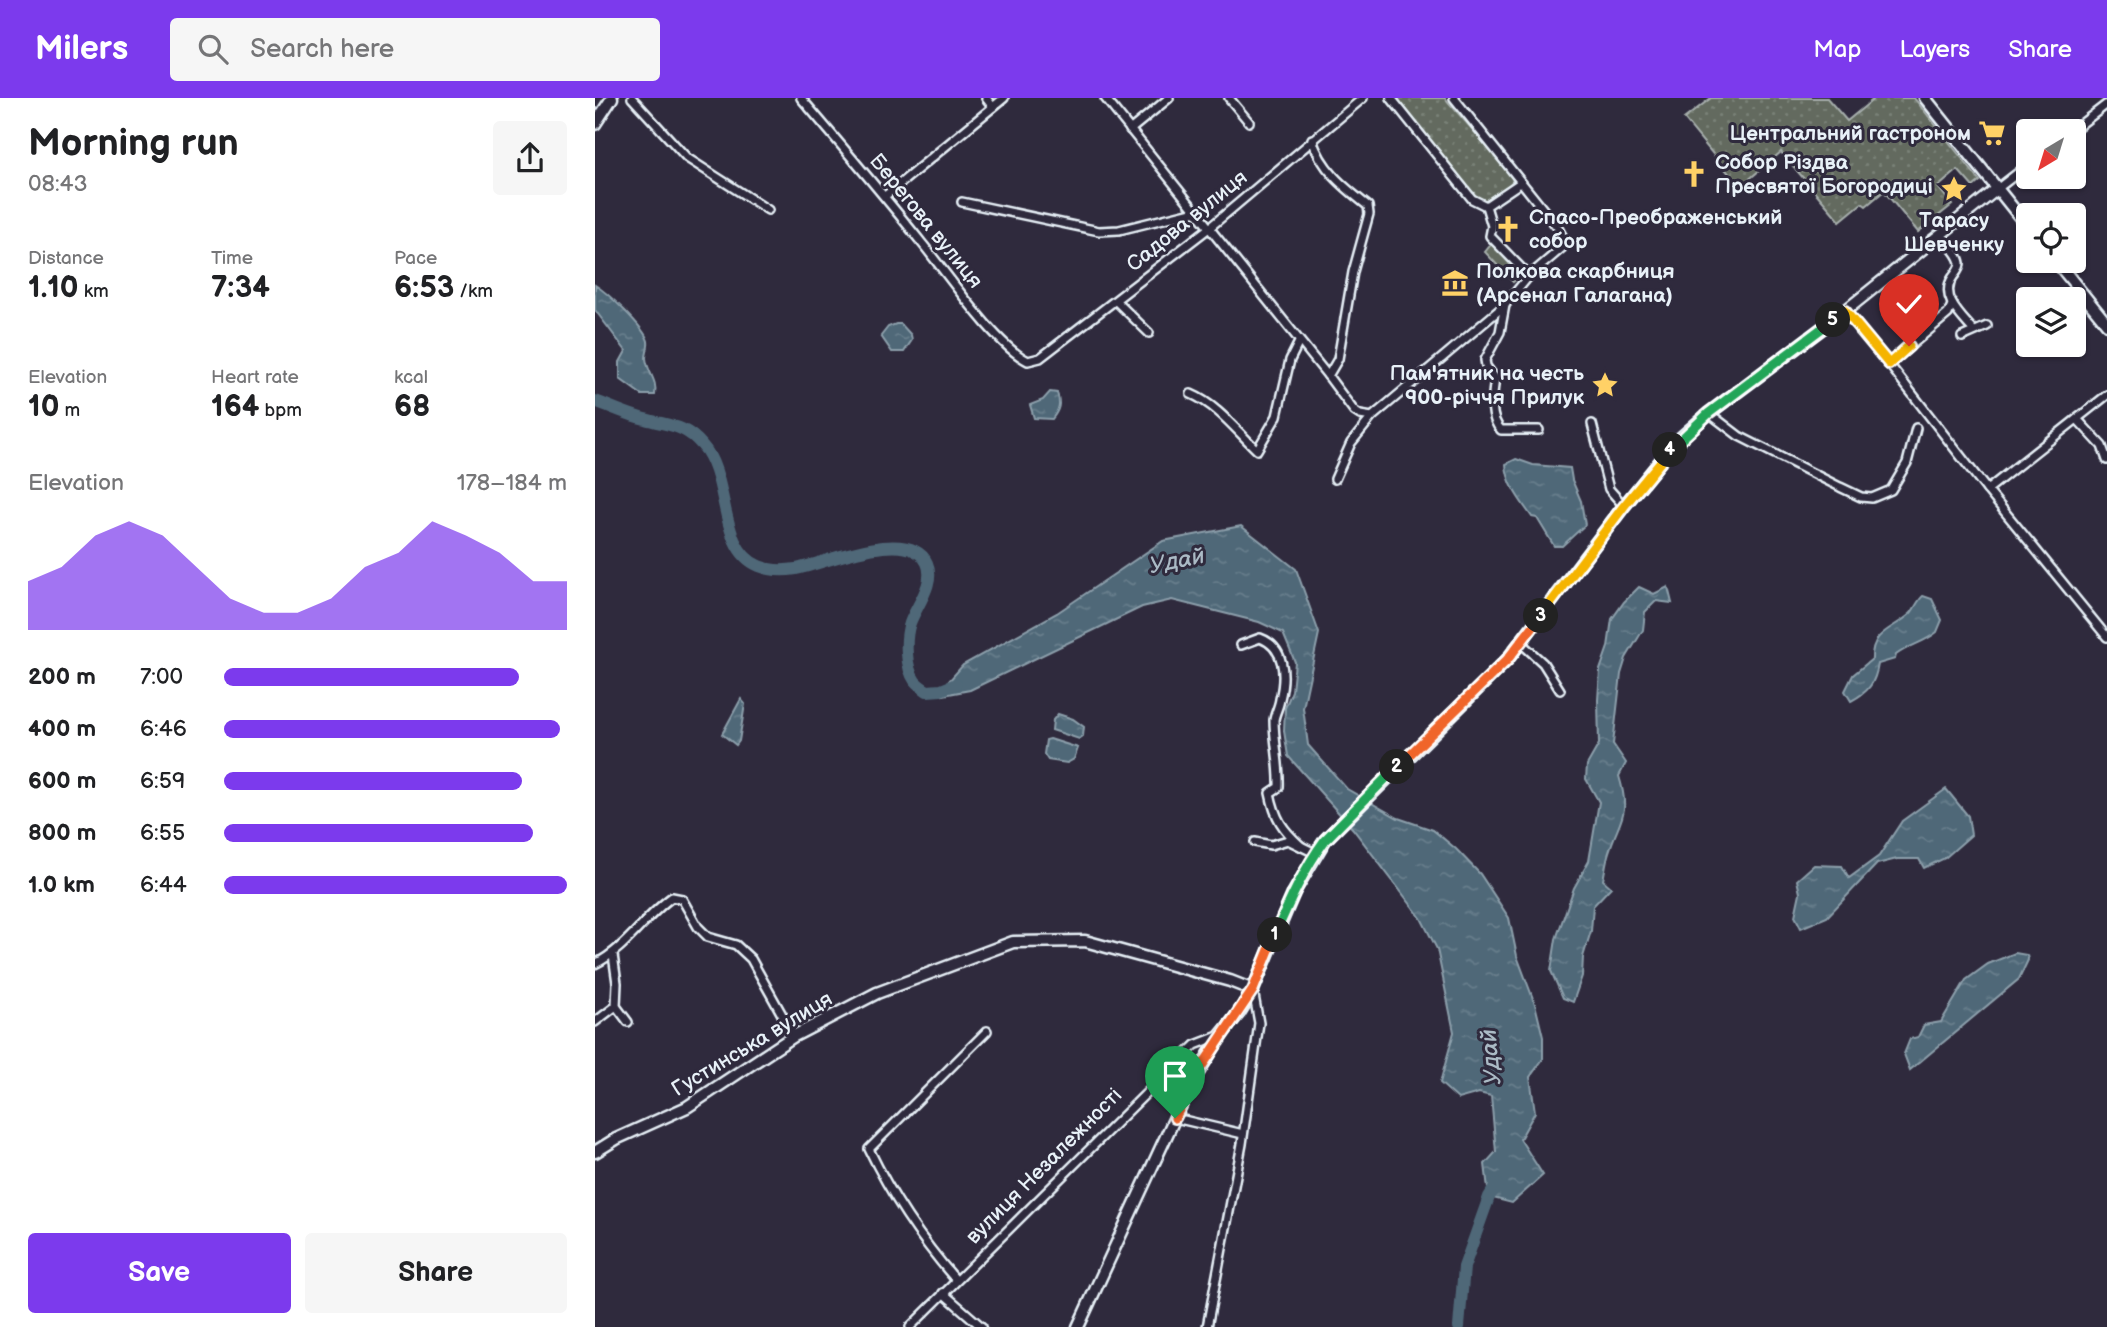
<!DOCTYPE html>
<meta charset="utf-8">
<style>
body{margin:0;font-family:"Balsamiq Sans",sans-serif;background:#f6f6f6;color:#202124;height:100vh;display:flex;flex-direction:column;font-size:26px;white-space:nowrap}
*{box-sizing:border-box;margin:0}
p{font-size:23px;color:#757577}
.icon{flex:none;width:38px;height:38px;fill:none;stroke:currentColor;stroke-width:2;stroke-linecap:round;stroke-linejoin:round}
.map{position:relative;flex:1;overflow:hidden}
.details{display:flex;flex-direction:column;background:#fff;width:595px}
.details>*{flex:none}
.needle{width:46px;rotate:218deg}
.tools{position:absolute;left:1421px;top:21px;display:grid;gap:14px}
.tools a{display:grid;place-items:center;width:70px;height:70px;border-radius:7px;background:#fff;box-shadow:0 2px 5px #0004;font-size:35px}
.pin{position:absolute;display:grid;place-items:center;width:60px;height:60px;color:#fff;margin:-72px -30px;border-radius:50% 50% 50% 0;rotate:-45deg;box-shadow:0 0 7px #0007}
.pin .icon{rotate:45deg}
.km{position:absolute;width:35px;height:35px;margin:-18px;border-radius:50%;background:#222;color:#fff;font-size:19px;line-height:35px;text-align:center}
.round{display:grid;place-items:center;flex:none;width:74px;height:74px;border-radius:7px;background:#f6f6f6}
.headline{display:flex;align-items:center;justify-content:space-between;height:119px;padding:0 28px}
h1{font-size:38px;font-weight:600;line-height:52px}
.stats{display:grid;grid-template-columns:repeat(3,1fr);gap:10px;height:119px;padding:7px 28px}
.stats div{display:grid;align-content:center}
.stats b{font-size:30px;font-weight:600}
.stats small{font-size:19px;font-weight:400}
.stats p{font-size:19px}
.chart{height:196px;padding:14px 28px}
.chart p{display:flex;justify-content:space-between}
.chart svg{width:100%;height:126px;margin-top:7px;fill:#7c3aed;opacity:.7}
.cta{display:flex;gap:14px;margin-top:auto;padding:14px 28px}
.cta a{flex:1;height:80px;border-radius:7px;background:#7c3aed;color:#fff;font-size:28px;font-weight:600;line-height:80px;text-align:center}
.cta a+a{background:#f6f6f6;color:#202124}
ul{padding:0 28px;list-style:none;font-size:23px}
li{display:grid;grid-template-columns:112px 84px 1fr;align-items:center;height:52px}
li i{height:18px;border-radius:9px;background:#7c3aed}
header{display:flex;align-items:center;gap:42px;box-sizing:border-box;height:98px;padding:0 35px;background:#7c3aed;color:#fff}
header strong{font-size:33px}
nav{display:flex;gap:38px;margin-inline-start:auto;font-size:24px}
.search{width:490px;height:63px;background:#f6f6f6;display:flex;align-items:center;gap:18px;box-sizing:border-box;padding:0 24px;border-radius:7px;color:#757577;font-size:26px}
main{display:flex;flex:1;min-height:0}
.map>svg:first-child{display:block}
</style>
<header>
<strong>Milers</strong>
<div class="search"><svg class="icon" aria-label="search" viewBox="0 0 24 24"><circle cx="10" cy="10" r="6"/><path d="M15 15l6 6"/></svg>Search here</div>
<nav><a>Map</a><a>Layers</a><a>Share</a></nav>
</header>
<main>
<section class="details">
<div class="headline"><div><h1>Morning run</h1><p>08:43</p></div><a class="round"><svg class="icon" aria-label="share" viewBox="0 0 24 24"><path d="M12 15V3M7 8l5-5 5 5M5 13v7h14v-7"/></svg></a></div>
<div class="stats">
<div><p>Distance</p><b>1.10<small> km</small></b></div>
<div><p>Time</p><b>7:34</b></div>
<div><p>Pace</p><b>6:53<small> /km</small></b></div>
</div>
<div class="stats">
<div><p>Elevation</p><b>10<small> m</small></b></div>
<div><p>Heart rate</p><b>164<small> bpm</small></b></div>
<div><p>kcal</p><b>68</b></div>
</div>
<div class="chart"><p><span>Elevation</span>178–184 m</p>
<svg viewBox="0 0 160 44" preserveAspectRatio="none"><path d="M0 44V27L10 22L20 11L30 6L40 11L50 22L60 33L70 38L80 38L90 33L100 22L110 17L120 6L130 11L140 17L150 27L160 27V44z"/></svg>
</div>
<ul>
<li><b>200 m</b>7:00<i style="width:86%"></i></li>
<li><b>400 m</b>6:46<i style="width:98%"></i></li>
<li><b>600 m</b>6:59<i style="width:87%"></i></li>
<li><b>800 m</b>6:55<i style="width:90%"></i></li>
<li><b>1.0 km</b>6:44<i style="width:100%"></i></li>
</ul>
<div class="cta"><a>Save</a><a>Share</a></div>
</section>
<div class="map">
<svg width="1512" height="1229" viewBox="0 0 1512 1229">
<defs>
<pattern id="park-dots" width="8" height="8" patternUnits="userSpaceOnUse" patternTransform="scale(1.75)"><rect width="8" height="8" fill="#636b5f"/><path d="M2 2h.1M6 6h.1" fill="none" stroke="#798177" stroke-width="1.8" stroke-linecap="round"/></pattern>
<pattern id="water-ripples" width="26" height="14" patternUnits="userSpaceOnUse" patternTransform="scale(1.75)"><rect width="26" height="14" fill="#4f6878"/><path d="M2 4q2-2 4 0t4 0M15 11q2-2 4 0t4 0" fill="none" stroke="#687e8c"/></pattern>
</defs>
<rect width="100%" height="100%" fill="#2f2a3d"/>
<filter id="ink" filterUnits="userSpaceOnUse"><feTurbulence type="fractalNoise" baseFrequency=".0143" numOctaves="2"/><feDisplacementMap in="SourceGraphic" scale="14" xChannelSelector="R" yChannelSelector="G"/><feConvolveMatrix kernelMatrix="1 2 1 2 8 2 1 2 1" color-interpolation-filters="sRGB"/></filter>
<g filter="url(#ink)">
<path fill="#636b5f" stroke="#a6aeac" stroke-width="2" d="M898 144 927 176 918 184 890 154Z"/>
<g fill="url(#park-dots)" stroke="#a6aeac" stroke-width="2">
<path d="M801 0H850L909 68 918 82C909 94 896 109 881 100Z"/>
<path d="M1116 0H1232L1252 23 1280 0H1319L1385 83 1378 89 1363 72 1343 89 1357 107 1323 134 1289 93 1271 108 1267 105 1245 123 1186 54 1145 89 1089 21Z"/>
</g>
<g fill="url(#water-ripples)" stroke="#8c9fab" stroke-width="2">
<path d="M0 187C13 195 49 229 53 243 54 249 51 255 51 260 52 274 63 282 60 297H47L25 281V264L31 253 0 212Z"/>
<path d="M301 226H306L316 237 317 242 309 254H297L286 238 293 229Z"/>
<path d="M455 294 462 295C466 306 464 312 457 321L439 320 435 307 448 302Z"/>
<path d="M921 361 938 367 975 370 977 382 986 403 990 427 967 448H959L942 420 937 419C925 402 912 386 911 366Z"/>
<path d="M646 428 701 471 724 535 708 610 713 647 752 691 803 720 838 732 861 751 885 776 914 820 922 858 940 906 948 939V961L935 979 940 1014 925 1041 948 1077 917 1105 894 1099 890 1066 901 1054 896 998 884 995 863 1001 845 985 859 934 842 851 826 820 758 731 693 658 689 633 690 610 697 593 700 564 688 535 664 524 577 502 547 509 375 592 348 597 346 592 368 567 462 515 568 443Z"/>
<path d="M1044 489 1059 496 1073 489 1077 505 1061 503 1050 514 1048 532 1031 560 1026 576 1018 646 1031 665 1024 678C1036 718 1025 719 1014 754 1011 763 1010 773 1008 782L1016 789 998 808 996 833 988 859 987 878 978 904 968 900 956 873 961 841 979 790 994 763 1004 704 991 681 992 667 1004 646 1003 602 1005 572 1013 549 1017 521 1029 504Z"/>
<path d="M1328 498 1337 501 1347 522 1342 534C1329 545 1314 547 1301 557L1300 561 1283 566C1280 586 1273 594 1256 603L1250 593 1258 577 1277 561C1276 533 1299 531 1315 516 1319 513 1322 503 1328 498Z"/>
<path d="M146 601 150 606 144 643 141 647 127 636Z"/>
<path d="M463 616 478 621 489 629 488 638 484 641 457 632 458 622Z"/>
<path d="M455 641 483 650 479 661 472 665 453 662 449 656 451 642Z"/>
<path d="M1351 691 1373 718 1376 737 1350 760 1329 770 1324 761H1302L1282 766 1232 819 1206 830 1200 818 1205 795 1202 782 1219 767 1247 768 1254 780 1284 758 1307 723Z"/>
<path d="M1420 855 1432 857 1433 862 1424 881 1315 972 1309 956 1315 941 1323 939 1329 927 1346 924 1371 882 1393 866Z"/>
</g>
<g fill="none" stroke-linecap="round" stroke-linejoin="round">
<g stroke="#4f6878" stroke-width="12">
<path d="M0 303C17 309 33 317 50 321 74 328 89 326 107 347 136 379 122 451 164 468 176 473 189 473 201 471 229 466 314 427 332 465 341 485 321 508 315 525 310 540 310 569 320 583 323 587 328 590 332 593L346 592 361 586"/>
<path d="M864 1229 869 1169 894 1099 902 1086"/>
</g>
<defs>
<g id="street">
<path d="M37 0 92 60 173 112"/>
<path d="M206 0C247 48 287 95 326 144 351 174 400 247 433 263L445 260 614 130 768 0"/>
<path d="M391 0 398 9"/>
<path d="M510 0 733 278 759 313 765 317 777 319"/>
<path d="M634 0 654 24"/>
<path d="M796 0 877 101 891 108 925 85"/>
<path d="M535 32 574 0"/>
<path d="M1477 33 1512 6"/>
<path d="M717 41C726 71 749 89 773 108L774 116 758 174 743 261 733 278"/>
<path d="M1402 91 1433 67"/>
<path d="M290 98 409 0"/>
<path d="M367 104 504 133 524 132 601 113"/>
<path d="M891 108 897 128 895 138 934 178"/>
<path d="M1346 137C1351 144 1364 156 1365 165 1365 171 1361 175 1358 179 1344 199 1366 218 1378 232"/>
<path d="M521 203 554 235"/>
<path d="M910 207 905 234 890 262 891 268 900 280C898 296 893 319 906 332H944"/>
<path d="M1250 213 1294 266 1392 392 1512 539"/>
<path d="M1367 239 1392 228"/>
<path d="M1294 266 1353 216 1357 207"/>
<path d="M596 296C622 307 641 332 662 352L682 318 695 262 704 244"/>
<path d="M1114 315 1144 338 1245 389 1266 399 1277 400 1296 392 1312 365 1321 330"/>
<path d="M1482 321 1507 348 1512 362"/>
<path d="M997 326 1014 391 1029 408"/>
<path d="M740 381 756 345 777 319 910 207 934 178 968 149 970 143 963 130 859 0"/>
<path d="M1392 392 1512 297"/>
<path d="M926 545 948 565 965 592"/>
<path d="M646 547 665 540C690 549 691 577 685 601 684 609 680 615 679 622 679 645 685 666 684 689L675 695C680 720 687 731 706 748"/>
<path d="M660 744 676 747 693 742 720 755"/>
<path d="M18 857 22 885 21 908 33 924"/>
<path d="M0 866C32 850 49 819 77 799L87 801 103 829 113 839 141 847 156 861 199 938"/>
<path d="M0 924 21 908"/>
<path d="M580 1020 648 1036"/>
<path d="M361 1182C326 1142 297 1099 274 1051L392 933"/>
<path d="M348 1195 387 1229"/>
<path d="M315 1229 600 947 626 937"/>
<path d="M612 1229 647 1046 664 925 658 892"/>
</g>
<g id="secondary">
<path d="M1330 0 1433 129"/>
<path d="M0 26 17 0"/>
<path d="M1461 163 1512 226"/>
<path d="M0 1054 21 1041 92 1009 199 938 282 895 418 844 490 843 635 883 658 892"/>
<path d="M483 1229 593 991 626 937 644 915 658 892 699 794 730 742 912 562 1029 408 1081 344 1114 315 1250 213 1402 91"/>
</g>
</defs>
<use href="#street" stroke="#e8f1f8" stroke-width="12"/>
<use href="#secondary" stroke="#e8f1f8" stroke-width="15"/>
<use href="#street" stroke="#2f2a3d" stroke-width="7"/>
<use href="#secondary" stroke="#2f2a3d" stroke-width="10"/>
</g>
</g>
<g fill="none" stroke-linecap="round" stroke-linejoin="round" filter="url(#ink)">
<defs>
<path id="split-1" d="M580 1020 605 971 658 892 680 837"/>
<path id="split-2" d="M680 837C694 804 709 771 730 742L802 669"/>
<path id="split-3" d="M802 669 912 562 946 518"/>
<path id="split-4" d="M946 518 1029 408 1075 352"/>
<path id="split-5" d="M1075 352 1114 315 1238 222"/>
<path id="split-6" d="M1238 222 1250 213 1294 266 1314 248"/>
</defs>
<use href="#split-1" stroke="#fff" stroke-width="14"/>
<use href="#split-2" stroke="#fff" stroke-width="14"/>
<use href="#split-3" stroke="#fff" stroke-width="14"/>
<use href="#split-4" stroke="#fff" stroke-width="14"/>
<use href="#split-5" stroke="#fff" stroke-width="14"/>
<use href="#split-6" stroke="#fff" stroke-width="14"/>
<use href="#split-1" stroke="#f0652b" stroke-width="9"/>
<use href="#split-2" stroke="#22a559" stroke-width="9"/>
<use href="#split-3" stroke="#f0652b" stroke-width="9"/>
<use href="#split-4" stroke="#f5b400" stroke-width="9"/>
<use href="#split-5" stroke="#22a559" stroke-width="9"/>
<use href="#split-6" stroke="#f5b400" stroke-width="9"/>
</g>
<defs>
<symbol id="supermarket-bare" viewBox="-9 -9 18 18"><path d="M-6-5.5h2.5l.6 2H6L4.5 2H-2.5L-4.4-4H-6ZM-1.5 3.2a1.3 1.3 0 1 0 .1 0ZM3 3.2a1.3 1.3 0 1 0 .1 0Z" fill="#ffd166" stroke="#2f2a3d" stroke-width="2.5" paint-order="stroke"/></symbol>
<symbol id="church-bare" viewBox="-9 -9 18 18"><path d="M-1.2-6h2.4v3.5h3.3v2.4h-3.3V6h-2.4V-.1h-3.3v-2.4h3.3Z" fill="#ffd166" stroke="#2f2a3d" stroke-width="2.5" paint-order="stroke"/></symbol>
<symbol id="sight-bare" viewBox="-9 -9 18 18"><path d="M0-6L1.8-2.2L6-1.7L2.9 1.2L3.7 5.4L0 3.3L-3.7 5.4L-2.9 1.2L-6-1.7L-1.8-2.2Z" fill="#ffd166" stroke="#2f2a3d" stroke-width="2.5" paint-order="stroke"/></symbol>
<symbol id="museum-bare" viewBox="-9 -9 18 18"><path d="M0-6L6-3V-2H-6V-3ZM-5-1h2V3h-2ZM-1-1h2V3h-2ZM3-1h2V3H3ZM-6 4H6V6H-6Z" fill="#ffd166" stroke="#2f2a3d" stroke-width="2.5" paint-order="stroke"/></symbol>
</defs>
<g fill-rule="evenodd">
<use href="#supermarket-bare" x="1378" y="16" width="38" height="38"/>
<use href="#church-bare" x="1080" y="57" width="38" height="38"/>
<use href="#sight-bare" x="1340" y="72" width="38" height="38"/>
<use href="#church-bare" x="894" y="112" width="38" height="38"/>
<use href="#museum-bare" x="841" y="166" width="38" height="38"/>
<use href="#sight-bare" x="991" y="268" width="38" height="38"/>
</g>
<g text-anchor="middle" dominant-baseline="central" stroke-width="6" stroke-linejoin="round" paint-order="stroke">
<g font-size="21" font-weight="bold" fill="#e8f1f8" stroke="#2f2a3d" text-anchor="start">
<text x="1376" y="35" text-anchor="end">Центральний гастроном</text>
<text x="1120" y="64">Собор Різдва<tspan x="1120" dy="24">Пресвятої Богородиці</tspan></text>
<text x="934" y="119">Спасо-Преображенський<tspan x="934" dy="24">собор</tspan></text>
<text x="1359" y="122" text-anchor="middle">Тарасу<tspan x="1359" dy="24">Шевченку</tspan></text>
<text x="881" y="173">Полкова скарбниця<tspan x="881" dy="24">(Арсенал Галагана)</tspan></text>
<text x="989" y="275" text-anchor="end">Пам'ятник на честь<tspan x="989" dy="24">900-річчя Прилук</tspan></text>
</g>
<g font-size="21" fill="#e8f1f8" stroke="#2f2a3d">
<text transform="translate(331 123) rotate(51)">Берегова вулиця</text>
<text transform="translate(592 123) rotate(-39)">Садова вулиця</text>
<text transform="translate(157 946) rotate(-31)">Густинська вулиця</text>
<text transform="translate(449 1068) rotate(-45)">вулиця Незалежності</text>
</g>
<g font-size="23" font-style="italic" fill="#abbac5" stroke="#2f2a3d">
<text transform="translate(582 463) rotate(-11)">Удай</text>
<text transform="translate(896 959) rotate(-95)">Удай</text>
</g>
</g>
</svg>
<div class="tools">
<a><svg class="needle" viewBox="-14 -14 28 28"><path d="M0-13l5 13h-10z" fill="#e53935"/><path d="M0 13l5-13h-10z" fill="#757577"/></svg></a>
<a><svg class="icon" aria-label="locate" viewBox="0 0 24 24"><circle cx="12" cy="12" r="6"/><path d="M12 2v4M12 18v4M2 12h4M18 12h4"/></svg></a>
<a><svg class="icon" aria-label="layers" viewBox="0 0 24 24"><path d="M12 4l9 5-9 5-9-5zM3 14l9 5 9-5"/></svg></a>
</div>
<div class="pin" style="left:580px;top:1020px;background:#1e9e55"><svg class="icon" aria-label="arrive" viewBox="0 0 24 24"><path d="M6 21V4h12l-3 4 3 4H6"/></svg></div>
<div class="pin" style="left:1314px;top:248px;background:#d93025"><svg class="icon" aria-label="check" viewBox="0 0 24 24"><path d="M5 12l5 5 9-10"/></svg></div>
<b class="km" style="left:680px;top:837px">1</b>
<b class="km" style="left:802px;top:669px">2</b>
<b class="km" style="left:946px;top:518px">3</b>
<b class="km" style="left:1075px;top:352px">4</b>
<b class="km" style="left:1238px;top:222px">5</b>
</div>
</main>
